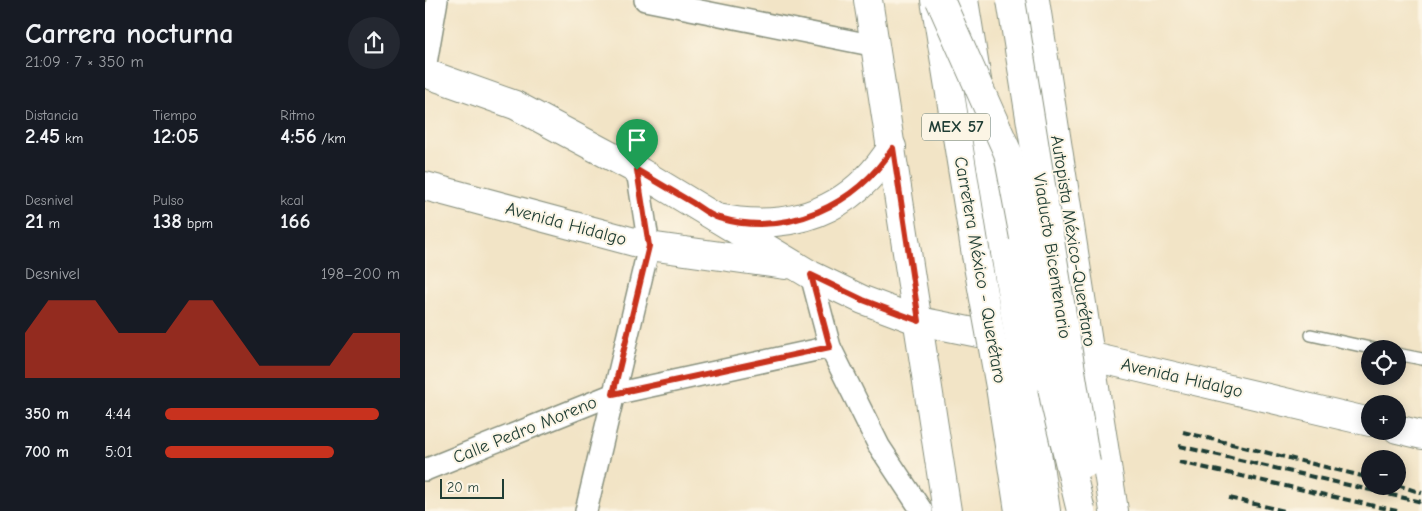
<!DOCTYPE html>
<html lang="es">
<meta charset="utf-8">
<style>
body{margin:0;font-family:"Comic Neue",sans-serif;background:#242831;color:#f1f3f6;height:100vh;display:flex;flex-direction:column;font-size:19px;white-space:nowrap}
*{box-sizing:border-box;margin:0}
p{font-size:16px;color:#9ea1a6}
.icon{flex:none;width:28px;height:28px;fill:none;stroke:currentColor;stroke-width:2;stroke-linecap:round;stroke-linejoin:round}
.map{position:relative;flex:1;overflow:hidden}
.drawer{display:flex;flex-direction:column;background:#171b24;width:425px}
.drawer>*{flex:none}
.buttons{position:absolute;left:936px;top:340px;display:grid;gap:10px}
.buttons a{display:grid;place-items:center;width:45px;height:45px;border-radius:50%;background:#171b24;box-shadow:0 2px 12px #0003;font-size:25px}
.scale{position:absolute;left:15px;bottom:12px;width:64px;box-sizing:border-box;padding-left:5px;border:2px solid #1f3d34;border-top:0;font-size:14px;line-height:18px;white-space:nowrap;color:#1f3d34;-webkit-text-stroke:4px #fcf5e5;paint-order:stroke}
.pin{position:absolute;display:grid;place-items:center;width:42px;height:42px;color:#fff;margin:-51px -21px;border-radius:50% 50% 50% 0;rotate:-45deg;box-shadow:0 0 5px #0007}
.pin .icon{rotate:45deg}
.round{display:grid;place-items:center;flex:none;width:52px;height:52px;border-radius:26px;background:#242831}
.headline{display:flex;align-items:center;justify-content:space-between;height:85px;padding:0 25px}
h1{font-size:28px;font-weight:700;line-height:38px}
.metrics{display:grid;grid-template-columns:repeat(3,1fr);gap:8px;height:85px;padding:5px 25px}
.metrics div{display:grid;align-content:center}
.metrics b{font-size:21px;font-weight:700}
.metrics small{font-size:14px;font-weight:400}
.metrics p{font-size:14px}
.chart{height:140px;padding:10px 25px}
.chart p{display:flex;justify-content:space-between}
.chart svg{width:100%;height:90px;margin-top:5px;fill:#c8321e;opacity:.7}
ul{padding:0 25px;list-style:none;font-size:16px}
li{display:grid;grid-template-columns:80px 60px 1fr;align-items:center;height:38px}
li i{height:12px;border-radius:6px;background:#c8321e}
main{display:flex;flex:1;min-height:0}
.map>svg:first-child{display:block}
</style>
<main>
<section class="drawer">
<div class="headline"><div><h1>Carrera nocturna</h1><p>21:09 · 7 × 350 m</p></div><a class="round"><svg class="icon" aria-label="share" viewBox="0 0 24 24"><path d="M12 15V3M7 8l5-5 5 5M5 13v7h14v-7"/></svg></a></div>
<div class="metrics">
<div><p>Distancia</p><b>2.45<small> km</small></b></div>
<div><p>Tiempo</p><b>12:05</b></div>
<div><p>Ritmo</p><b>4:56<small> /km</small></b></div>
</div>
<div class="metrics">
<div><p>Desnivel</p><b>21<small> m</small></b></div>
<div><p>Pulso</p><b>138<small> bpm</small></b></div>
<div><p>kcal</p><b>166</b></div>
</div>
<div class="chart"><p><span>Desnivel</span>198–200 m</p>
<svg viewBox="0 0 160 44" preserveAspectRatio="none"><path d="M0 44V22L10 6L20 6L30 6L40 22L50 22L60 22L70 6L80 6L90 22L100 38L110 38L120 38L130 38L140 22L150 22L160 22V44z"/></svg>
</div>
<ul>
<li><b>350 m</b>4:44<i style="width:91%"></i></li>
<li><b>700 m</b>5:01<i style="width:72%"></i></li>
</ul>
</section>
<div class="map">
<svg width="997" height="511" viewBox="0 0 997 511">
<rect width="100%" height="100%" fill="#fcf5e5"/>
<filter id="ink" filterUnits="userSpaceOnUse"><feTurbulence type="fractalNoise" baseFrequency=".02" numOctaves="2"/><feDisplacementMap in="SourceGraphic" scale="10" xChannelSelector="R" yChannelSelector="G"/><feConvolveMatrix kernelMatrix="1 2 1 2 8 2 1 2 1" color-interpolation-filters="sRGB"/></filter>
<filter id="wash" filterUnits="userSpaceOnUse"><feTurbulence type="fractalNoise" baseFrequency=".0096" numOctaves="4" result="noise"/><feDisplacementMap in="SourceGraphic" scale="20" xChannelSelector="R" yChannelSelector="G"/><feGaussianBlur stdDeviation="1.12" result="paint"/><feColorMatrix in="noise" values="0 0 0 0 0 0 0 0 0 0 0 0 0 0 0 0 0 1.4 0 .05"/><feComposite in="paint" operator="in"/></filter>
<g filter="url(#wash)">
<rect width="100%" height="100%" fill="#f2e4c6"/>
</g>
<g filter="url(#ink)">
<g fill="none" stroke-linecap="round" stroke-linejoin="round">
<defs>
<g id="lane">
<path d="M886 335 950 349"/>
<path d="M972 354 997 359"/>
</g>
<g id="street">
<path d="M220 0 451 46"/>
<path d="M0 69 12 0"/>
<path d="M386 275 405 347 454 446 497 511"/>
<path d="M0 470 189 394 405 347"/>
<path d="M161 511 224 246 212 170"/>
</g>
<g id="secondary">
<path d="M0 73 90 105 212 170 386 275 438 300 494 321 588 340"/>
<path d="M0 186 224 246 360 265"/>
<path d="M642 351 945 422"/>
<path d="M972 429 997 435"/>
</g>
<g id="primary">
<path d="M443 0 522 511"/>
<path d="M610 0 689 511"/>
<path d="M292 218C366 233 426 212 467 147"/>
</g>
<g id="highway">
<path d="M510 0 551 255"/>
<path d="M539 0 580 253"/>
<path d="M601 381 621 511"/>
<path d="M575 387 594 511"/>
</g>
</defs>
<use href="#lane" stroke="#88907d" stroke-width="14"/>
<use href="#street" stroke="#88907d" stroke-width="24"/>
<use href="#secondary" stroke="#88907d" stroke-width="30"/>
<use href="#primary" stroke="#88907d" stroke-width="30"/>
<use href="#highway" stroke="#88907d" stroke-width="30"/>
<use href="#lane" stroke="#fff" stroke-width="11"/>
<use href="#street" stroke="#fff" stroke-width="21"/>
<use href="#secondary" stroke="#fff" stroke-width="28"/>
<use href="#primary" stroke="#fff" stroke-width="28"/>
<use href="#highway" stroke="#fff" stroke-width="28"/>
<g stroke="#1f3d34" stroke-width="4" stroke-dasharray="8 4" stroke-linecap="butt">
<path d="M758 432 945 478"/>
<path d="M754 446 997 502"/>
<path d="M754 462 972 511"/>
<path d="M972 485 997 493"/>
<path d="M804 498 860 511"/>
</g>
<defs>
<g id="highway-bridge">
<path d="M515 0 583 153 630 403 656 511"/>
<path d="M586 0 661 463"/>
<path d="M580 253 601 381"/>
<path d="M551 255 575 387"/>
</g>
</defs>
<use href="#highway-bridge" stroke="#88907d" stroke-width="30" stroke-linecap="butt"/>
<use href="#highway-bridge" stroke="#fff" stroke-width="28"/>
</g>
</g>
<g fill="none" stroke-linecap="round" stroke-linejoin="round" filter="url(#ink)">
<defs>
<path id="route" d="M468 148 494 321 438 300 386 275 405 347 188 394 224 246 212 170C231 181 249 192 268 203 276 208 285 216 294 218 362 238 431 205 468 148Z"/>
</defs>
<use href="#route" stroke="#fff" stroke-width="10"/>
<use href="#route" stroke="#c8321e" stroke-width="6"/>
</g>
<g text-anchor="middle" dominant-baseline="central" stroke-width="4" stroke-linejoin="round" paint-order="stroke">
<rect fill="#fcf5e5" stroke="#617469" stroke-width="1" x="497" y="113.5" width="68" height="27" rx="4"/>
<g font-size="16" font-weight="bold" fill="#1f3d34">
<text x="531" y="127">MEX 57</text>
</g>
<g font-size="18" fill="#1f3d34" stroke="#fcf5e5">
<text transform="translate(141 224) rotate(15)">Avenida Hidalgo</text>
<text transform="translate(648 241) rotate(81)">Autopista México-Querétaro</text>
<text transform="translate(627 256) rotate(81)">Viaducto Bicentenario</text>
<text transform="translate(555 270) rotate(80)">Carretera México - Querétaro</text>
<text transform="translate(757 378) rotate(13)">Avenida Hidalgo</text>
<text transform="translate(100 430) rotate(-22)">Calle Pedro Moreno</text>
</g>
</g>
</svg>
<div class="buttons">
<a><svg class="icon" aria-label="locate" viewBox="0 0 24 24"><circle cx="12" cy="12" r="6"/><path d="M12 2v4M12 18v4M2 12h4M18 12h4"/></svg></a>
<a>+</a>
<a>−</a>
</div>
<div class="scale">20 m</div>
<div class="pin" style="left:212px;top:170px;background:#1e9e55"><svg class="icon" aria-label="arrive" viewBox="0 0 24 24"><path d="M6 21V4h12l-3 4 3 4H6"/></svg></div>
</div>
</main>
